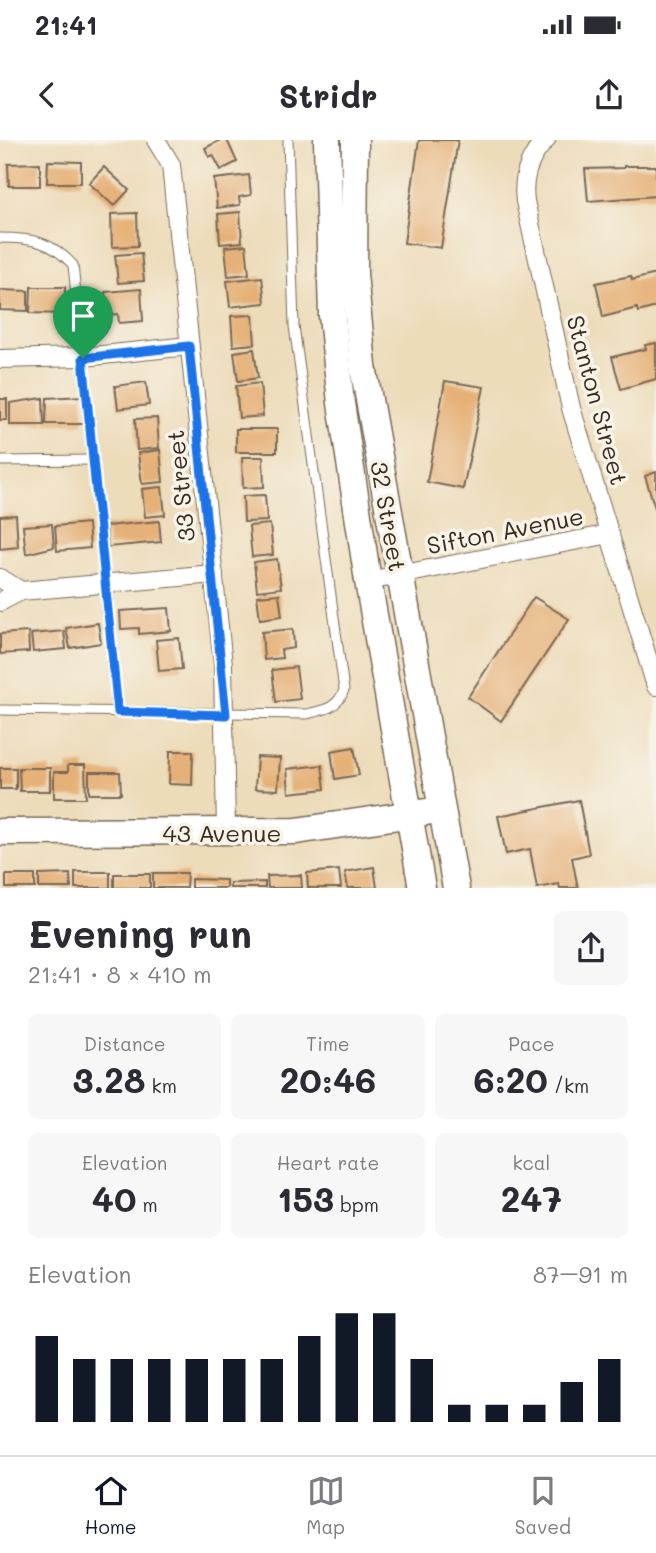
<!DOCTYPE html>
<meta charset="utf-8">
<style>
body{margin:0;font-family:Mali,sans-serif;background:#f7f7f7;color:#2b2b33;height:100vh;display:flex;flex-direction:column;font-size:26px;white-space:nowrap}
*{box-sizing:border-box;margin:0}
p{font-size:23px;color:#7c7c81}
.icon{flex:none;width:38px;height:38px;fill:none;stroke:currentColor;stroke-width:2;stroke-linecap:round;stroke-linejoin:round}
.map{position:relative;height:748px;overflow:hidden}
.sheet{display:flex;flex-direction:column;background:#fff;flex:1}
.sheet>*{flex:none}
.pin{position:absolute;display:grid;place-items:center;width:60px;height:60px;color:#fff;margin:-72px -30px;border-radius:50% 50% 50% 0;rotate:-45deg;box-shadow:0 0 7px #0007}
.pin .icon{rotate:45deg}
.round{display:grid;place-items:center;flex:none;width:74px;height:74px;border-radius:10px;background:#f7f7f7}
.head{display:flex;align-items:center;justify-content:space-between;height:119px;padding:0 28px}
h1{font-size:38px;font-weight:700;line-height:52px}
.stats{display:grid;grid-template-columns:repeat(3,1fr);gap:10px;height:119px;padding:7px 28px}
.stats div{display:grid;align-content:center;border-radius:10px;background:#f7f7f7;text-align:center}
.stats b{font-size:35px;font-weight:700}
.stats small{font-size:19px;font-weight:400}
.stats p{font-size:19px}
.chart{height:196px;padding:14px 28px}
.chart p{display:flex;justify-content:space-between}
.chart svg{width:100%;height:126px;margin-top:7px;stroke:#111827;stroke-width:6}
.status{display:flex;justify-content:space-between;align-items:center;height:49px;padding:0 35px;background:#fff;direction:ltr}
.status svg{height:19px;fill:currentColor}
header{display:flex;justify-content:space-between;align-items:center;height:91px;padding:0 28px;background:#fff;font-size:32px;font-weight:700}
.dock{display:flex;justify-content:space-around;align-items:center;height:98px;border-top:2px solid #e1e1e2;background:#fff;font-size:19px;color:#7c7c81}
.dock a{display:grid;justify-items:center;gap:4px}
.dock .selected{color:#111827}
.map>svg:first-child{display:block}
</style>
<div class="status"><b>21:41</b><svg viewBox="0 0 49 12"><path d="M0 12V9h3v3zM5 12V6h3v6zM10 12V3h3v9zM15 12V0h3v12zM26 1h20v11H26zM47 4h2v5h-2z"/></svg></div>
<header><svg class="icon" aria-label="back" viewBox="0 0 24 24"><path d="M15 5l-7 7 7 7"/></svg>Stridr<svg class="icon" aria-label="share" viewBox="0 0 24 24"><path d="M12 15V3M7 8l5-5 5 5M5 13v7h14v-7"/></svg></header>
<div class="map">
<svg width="656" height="748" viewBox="0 0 656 748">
<rect width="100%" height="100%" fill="#f7f3e8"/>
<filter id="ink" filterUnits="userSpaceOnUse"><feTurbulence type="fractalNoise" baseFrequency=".0143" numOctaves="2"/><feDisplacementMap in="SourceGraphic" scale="14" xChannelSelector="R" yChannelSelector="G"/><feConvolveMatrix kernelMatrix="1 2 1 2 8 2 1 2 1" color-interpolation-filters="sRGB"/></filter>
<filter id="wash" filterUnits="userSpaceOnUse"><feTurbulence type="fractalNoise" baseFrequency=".00686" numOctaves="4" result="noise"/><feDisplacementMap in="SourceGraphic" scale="28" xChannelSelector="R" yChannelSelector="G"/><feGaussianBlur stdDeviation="1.57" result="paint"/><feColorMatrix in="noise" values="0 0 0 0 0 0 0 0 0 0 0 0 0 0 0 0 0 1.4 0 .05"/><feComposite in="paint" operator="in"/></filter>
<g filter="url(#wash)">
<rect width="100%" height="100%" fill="#eddcba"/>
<g id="blocks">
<g fill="#e6b178">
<path d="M221 0H227L237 22 221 30 213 15 209 17 205 8Z"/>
<path d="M419 0H458L441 108 404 103Z"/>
<path d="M48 21 81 22V43H47Z"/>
<path d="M40 23V46H9L8 24Z"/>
<path d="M624 26H656V56L588 61 585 29 624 28Z"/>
<path d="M104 27 129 50 114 66 89 43Z"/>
<path d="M249 35 251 55 239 57 240 65 217 68 214 39Z"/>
<path d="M240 72 242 102 220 104 218 74Z"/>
<path d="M137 73 138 106 112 107 111 74Z"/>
<path d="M246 105 249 134 228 136 225 107Z"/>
<path d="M141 113 144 141 118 143 115 115Z"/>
<path d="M656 134V167L638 172 637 168 603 177 596 143 631 136 632 140Z"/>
<path d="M262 137 265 163 230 167 227 141Z"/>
<path d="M31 147H65L64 174 30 173Z"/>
<path d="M141 149 143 181 119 183 118 174 107 175 105 152Z"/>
<path d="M0 150 28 151V171L0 170Z"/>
<path d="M253 175 255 204 233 206 231 176Z"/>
<path d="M656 203V239L621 249 612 217 646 209 645 205Z"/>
<path d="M254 209 258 238 238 241 234 212Z"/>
<path d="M445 241 484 247 463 349 427 342Z"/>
<path d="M146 242 149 265 118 269 115 246Z"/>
<path d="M260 243 263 276 239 278 236 246Z"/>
<path d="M83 256 84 284H46L47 258Z"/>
<path d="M43 258 44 285H10V263Z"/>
<rect x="0" y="259" width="7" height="21"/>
<path d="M157 278 159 308 137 310 135 279Z"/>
<rect x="236" y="289" width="41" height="23"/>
<path d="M160 310 163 342 142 344 138 313Z"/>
<path d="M242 317H263L264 347 243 348Z"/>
<path d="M656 332V368H655L645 336Z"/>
<path d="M162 347 165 375 145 377 142 349Z"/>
<path d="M265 355 267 381 244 382 243 356Z"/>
<path d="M16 375 18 407 0 409V376Z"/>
<path d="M159 381 161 402 108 407 106 386Z"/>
<path d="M88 383 90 408 57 411 55 386Z"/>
<path d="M52 384 54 407 26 414 23 386Z"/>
<path d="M270 384 273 415 252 417 249 386Z"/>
<path d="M277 419 281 448 257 451 254 422Z"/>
<path d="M279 454 282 476 260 479 257 456Z"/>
<path d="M534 457 569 479 501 581 468 557Z"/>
<path d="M169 468 171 491 139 494V488L121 489 120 471Z"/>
<path d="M98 483 101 503 70 508 66 488Z"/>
<path d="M293 489 294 508 281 510 282 518 264 520 262 492Z"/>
<path d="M64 491 66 509 33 512 31 494Z"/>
<path d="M28 492 29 512 0 514V494Z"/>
<path d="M179 498 182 529 159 531 156 500Z"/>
<path d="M296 527 300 559 276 562 272 530Z"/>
<path d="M354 607 359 635 335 639 331 611Z"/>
<path d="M170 611H193L192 645 169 644Z"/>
<path d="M257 617 280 618 278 650 255 649Z"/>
<path d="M68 625H85L86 658H54V632H68Z"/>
<path d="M322 625 325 649 289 653 287 629Z"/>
<rect x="0" y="628" width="16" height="21"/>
<path d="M19 628H50V651H20Z"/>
<path d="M89 632H120L121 654H89Z"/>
<path d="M579 660 589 714 572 718 578 748H560L559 744 537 748 530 709 506 714 498 676Z"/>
<path d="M374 727 377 748H348L345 732Z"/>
<path d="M339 730 341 748H308L307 733Z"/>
<rect x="75" y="732" width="35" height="16"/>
<path d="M153 733H187L186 748H153Z"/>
<path d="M70 734 71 748H39V735Z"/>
<rect x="114" y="734" width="36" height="14"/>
<rect x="6" y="735" width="29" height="13"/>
<path d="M301 735 302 748H268L267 736Z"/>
<path d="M191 739 226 740V748H191Z"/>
<path d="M265 742V748H230V743Z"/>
</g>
</g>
</g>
<g filter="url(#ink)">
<use href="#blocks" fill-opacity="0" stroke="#796855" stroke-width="2"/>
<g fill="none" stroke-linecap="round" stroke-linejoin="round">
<defs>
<g id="lane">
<path d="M0 98C32 98 51 101 73 125L118 572"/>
<path d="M0 321 94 320"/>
<path d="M0 570 307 574C324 570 338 568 344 550L294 186 288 0"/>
</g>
<g id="street">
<path d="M156 0 171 25 223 525 226 692"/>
<path d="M546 0C529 17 522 38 525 61L571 268 656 546"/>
<path d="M0 219 83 217 189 206"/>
<path d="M0 438 21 451"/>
<path d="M368 441 610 394"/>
<path d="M0 462 21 451 214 434"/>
</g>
<g id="secondary">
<path d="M327 0 332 176 341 263 368 441 422 748"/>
<path d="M355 0 354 134 363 226 456 748"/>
<path d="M0 692 296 691 426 672"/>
</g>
</defs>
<use href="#lane" stroke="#796855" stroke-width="11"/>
<use href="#street" stroke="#796855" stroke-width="20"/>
<use href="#secondary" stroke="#796855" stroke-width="29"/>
<use href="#lane" stroke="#fff" stroke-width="9"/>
<use href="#street" stroke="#fff" stroke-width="18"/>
<use href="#secondary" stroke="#fff" stroke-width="26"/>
</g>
</g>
<g fill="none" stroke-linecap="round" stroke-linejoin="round" filter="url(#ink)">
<defs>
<path id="route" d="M189 206 226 575 118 572 83 218Z"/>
</defs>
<use href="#route" stroke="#fff" stroke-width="14"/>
<use href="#route" stroke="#1a73e8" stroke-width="9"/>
</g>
<g text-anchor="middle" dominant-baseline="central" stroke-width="7" stroke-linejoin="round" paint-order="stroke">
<g font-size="24" fill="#3b2a1e" stroke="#f7f3e8">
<text transform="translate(598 260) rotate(75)">Stanton Street</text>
<text transform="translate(180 346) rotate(-96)">33 Street</text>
<text transform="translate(389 376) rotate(80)">32 Street</text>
<text transform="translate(505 390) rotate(-11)">Sifton Avenue</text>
<text x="222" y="692">43 Avenue</text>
</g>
</g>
</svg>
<div class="pin" style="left:83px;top:218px;background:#1e9e55"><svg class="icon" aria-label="arrive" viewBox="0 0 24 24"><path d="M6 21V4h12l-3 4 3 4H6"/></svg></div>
</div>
<section class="sheet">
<div class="head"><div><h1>Evening run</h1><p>21:41 · 8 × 410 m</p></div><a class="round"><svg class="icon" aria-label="share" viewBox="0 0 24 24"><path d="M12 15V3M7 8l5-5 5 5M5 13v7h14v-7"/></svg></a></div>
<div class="stats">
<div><p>Distance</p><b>3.28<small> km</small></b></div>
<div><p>Time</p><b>20:46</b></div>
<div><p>Pace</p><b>6:20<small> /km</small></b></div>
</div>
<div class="stats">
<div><p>Elevation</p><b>40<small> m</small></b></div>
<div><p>Heart rate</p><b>153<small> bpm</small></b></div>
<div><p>kcal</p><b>247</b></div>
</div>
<div class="chart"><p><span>Elevation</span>87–91 m</p>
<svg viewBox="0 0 160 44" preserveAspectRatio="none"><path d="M5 44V14M15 44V22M25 44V22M35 44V22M45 44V22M55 44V22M65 44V22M75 44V14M85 44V6M95 44V6M105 44V22M115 44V38M125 44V38M135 44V38M145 44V30M155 44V22"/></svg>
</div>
</section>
<nav class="dock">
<a class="selected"><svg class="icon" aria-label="home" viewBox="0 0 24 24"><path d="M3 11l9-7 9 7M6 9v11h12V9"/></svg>Home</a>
<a><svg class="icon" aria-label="map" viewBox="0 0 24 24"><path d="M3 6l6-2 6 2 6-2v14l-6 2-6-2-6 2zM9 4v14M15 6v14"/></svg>Map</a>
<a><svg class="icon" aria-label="saved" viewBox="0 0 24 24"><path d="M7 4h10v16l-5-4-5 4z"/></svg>Saved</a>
</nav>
